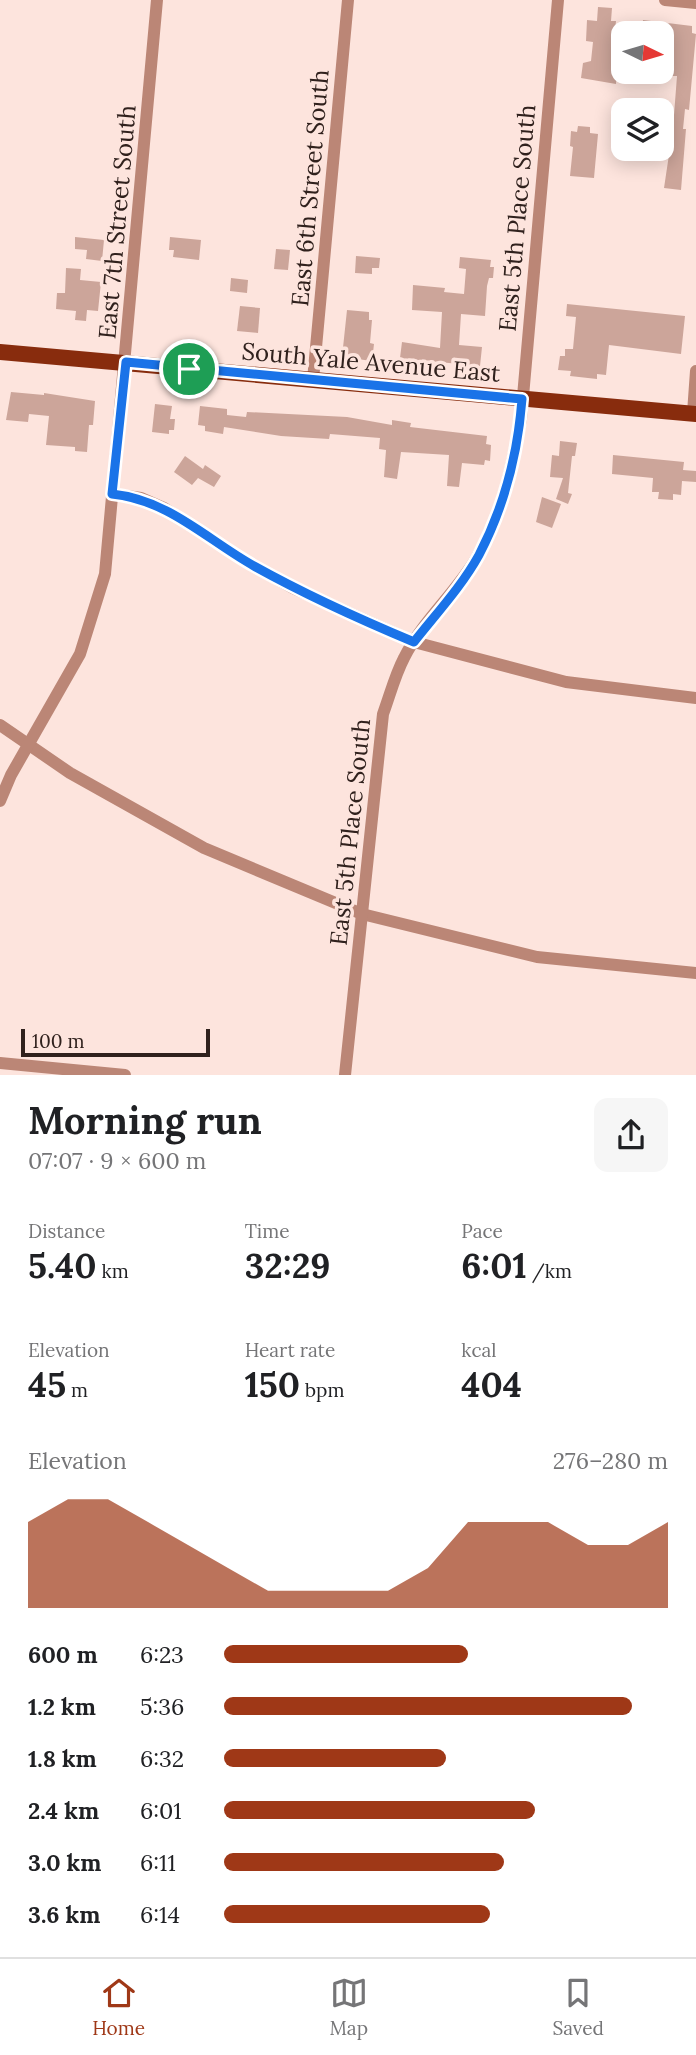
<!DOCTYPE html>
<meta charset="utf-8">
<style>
body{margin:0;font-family:Lora,serif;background:#f6f6f6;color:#202124;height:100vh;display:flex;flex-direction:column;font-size:26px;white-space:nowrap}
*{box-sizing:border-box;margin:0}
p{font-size:23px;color:#757577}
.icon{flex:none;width:38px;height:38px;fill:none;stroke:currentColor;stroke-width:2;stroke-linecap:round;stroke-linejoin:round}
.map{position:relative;height:1075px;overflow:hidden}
.sheet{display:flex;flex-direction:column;background:#fff;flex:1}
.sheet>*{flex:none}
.needle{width:46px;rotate:95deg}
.buttons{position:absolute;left:611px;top:21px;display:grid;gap:14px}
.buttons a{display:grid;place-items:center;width:63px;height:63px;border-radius:14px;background:#fff;box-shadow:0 4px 18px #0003;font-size:35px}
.scale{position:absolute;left:21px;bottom:18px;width:189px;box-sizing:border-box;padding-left:7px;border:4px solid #30211d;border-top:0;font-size:19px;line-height:24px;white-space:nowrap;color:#30211d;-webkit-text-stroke:5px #fde4dd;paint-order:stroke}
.pin{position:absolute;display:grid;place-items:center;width:60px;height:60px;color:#fff;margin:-30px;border:4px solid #fff;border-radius:50%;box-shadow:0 2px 7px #0007}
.round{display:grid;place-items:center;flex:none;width:74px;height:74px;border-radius:14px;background:#f6f6f6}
.overview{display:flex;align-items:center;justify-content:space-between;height:119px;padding:0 28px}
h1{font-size:38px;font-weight:800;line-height:52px}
.stats{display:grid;grid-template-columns:repeat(3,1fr);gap:10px;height:119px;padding:7px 28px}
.stats div{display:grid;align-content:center}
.stats b{font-size:35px;font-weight:800}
.stats small{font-size:19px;font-weight:400}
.stats p{font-size:19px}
.chart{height:196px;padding:14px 28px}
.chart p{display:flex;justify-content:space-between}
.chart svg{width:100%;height:126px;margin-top:7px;fill:#9f3817;opacity:.7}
ul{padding:0 28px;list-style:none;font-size:23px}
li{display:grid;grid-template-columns:112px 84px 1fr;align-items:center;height:52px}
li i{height:18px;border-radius:9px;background:#9f3817}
.tabs{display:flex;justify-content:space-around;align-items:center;height:98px;border-top:2px solid #e0e0e0;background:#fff;font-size:19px;color:#757577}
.tabs a{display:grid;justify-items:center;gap:4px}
.tabs .selected{color:#9f3817}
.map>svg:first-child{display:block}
</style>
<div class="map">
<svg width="696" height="1075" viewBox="0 0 696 1075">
<rect width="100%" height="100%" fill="#fde4dd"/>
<g fill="#cca59a">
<path d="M598 7 612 8 611 21H616L613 50 623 51V68L617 67 616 84 581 78 583 63 591 61 593 42 586 41 587 20 597 21Z"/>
<path d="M643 20 692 26V33L696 34 689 110 685 109 683 129H686L681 190 664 188 673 128 677 76H669L670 59H664L665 35 642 33Z"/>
<path d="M578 126 590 127V133L598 134 594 178 570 176 573 147 570 146 571 131 577 132Z"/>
<path d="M75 237 104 240 102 261 86 259 87 250 75 249Z"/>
<path d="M170 237 201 240 199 260 173 257 174 250H169Z"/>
<path d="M276 249 290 250 288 270 274 269Z"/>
<path d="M356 256 380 258 379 268H372V274L355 273Z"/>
<path d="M460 257 491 260 490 267H494L493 278H489L487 286 485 316 461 314 459 345 482 347 480 366 418 360 417 370 406 369 407 359 400 358 402 342 440 348 442 312 412 310 413 285 445 288 444 292 464 294 466 269 459 268Z"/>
<path d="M66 268 81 269 80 280 101 282 98 311 87 310 86 321 75 320 76 311 56 309 57 293H65Z"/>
<path d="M231 278 248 280 247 293 230 291Z"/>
<path d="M567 304 685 316 681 354 609 345 606 375 597 374V379L570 376 571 371 558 370 560 356H565V349H573L576 317 566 316Z"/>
<path d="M240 306 260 308 258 333 237 331Z"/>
<path d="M347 310 369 312V320H372L370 343 374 344 372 361 342 357Z"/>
<path d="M11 392 44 395V393L95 401 93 425H89L87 452 75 451V447L46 445 49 416 29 414 28 422 6 420Z"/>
<path d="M155 404 172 406 170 419H175L174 430H169V434L152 432Z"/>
<path d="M200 406 227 409V415L246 417 247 412 347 417 392 425V420L411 423 410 427 487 436 486 444 491 445 490 461 485 460 484 465 462 463 459 487 447 486 449 455 401 452 397 479 384 477 386 450 379 449 380 438 330 434 329 439 281 436 224 427 223 434 205 431V426L198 425Z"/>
<path d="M560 441 577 443 575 456H572L568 493 572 494 568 504 556 499 563 478 550 477 552 455 559 456Z"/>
<path d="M613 455 684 462 683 470 696 471V482L682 481 681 495 673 494V500L658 499 659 492H652L653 478 612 474Z"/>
<path d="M185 456 203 469 205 465 221 476 214 487 198 478 192 485 174 472Z"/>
<path d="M542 497 561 504 552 528 536 522Z"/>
</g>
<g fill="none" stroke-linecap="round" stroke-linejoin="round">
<g stroke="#bb8676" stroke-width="12">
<path d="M665 0 696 3"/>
<path d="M313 380 348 0"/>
<path d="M693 413 696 371"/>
<path d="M112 494 141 498 164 508 250 564 293 588 414 642 566 682 696 698"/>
<path d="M0 725 70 773 204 848 362 914 537 957 696 973"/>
<path d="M0 801 11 775 80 654 105 574 157 0"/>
<path d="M0 1063 125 1075"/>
<path d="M345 1075 383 714C390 695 395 675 404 658 422 621 456 593 477 557 502 515 512 466 521 419L558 0"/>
</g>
<path stroke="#882c0d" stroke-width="16" d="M0 352 696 414"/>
</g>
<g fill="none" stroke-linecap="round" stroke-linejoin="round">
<defs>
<path id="route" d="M126 362 522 399C518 452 504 507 479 555 462 586 436 614 414 642 359 619 306 595 254 566 206 539 169 500 112 494Z"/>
</defs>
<use href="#route" stroke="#fff" stroke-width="14"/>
<use href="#route" stroke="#1a73e8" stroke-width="9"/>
</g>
<g text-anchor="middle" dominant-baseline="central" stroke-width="7" stroke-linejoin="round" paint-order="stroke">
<g font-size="24" fill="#30211d" stroke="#fde4dd">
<text transform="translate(310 188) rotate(-85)">East 6th Street South</text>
<text transform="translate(517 218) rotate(-85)">East 5th Place South</text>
<text transform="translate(117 222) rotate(-85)">East 7th Street South</text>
<text transform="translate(371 362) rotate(5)">South Yale Avenue East</text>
<text transform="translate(350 832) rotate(-84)">East 5th Place South</text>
</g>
</g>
</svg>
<div class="buttons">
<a><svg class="needle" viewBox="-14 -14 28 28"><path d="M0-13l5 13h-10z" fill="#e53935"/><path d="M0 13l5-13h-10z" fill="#757577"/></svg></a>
<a><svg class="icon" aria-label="layers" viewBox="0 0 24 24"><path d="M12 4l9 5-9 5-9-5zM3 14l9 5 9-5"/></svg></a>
</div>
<div class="scale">100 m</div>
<div class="pin" style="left:189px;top:369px;background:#1e9e55"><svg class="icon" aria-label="arrive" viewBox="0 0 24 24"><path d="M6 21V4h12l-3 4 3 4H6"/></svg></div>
</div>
<section class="sheet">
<div class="overview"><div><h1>Morning run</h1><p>07:07 · 9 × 600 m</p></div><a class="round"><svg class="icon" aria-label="share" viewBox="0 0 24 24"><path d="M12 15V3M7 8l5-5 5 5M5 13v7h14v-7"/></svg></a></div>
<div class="stats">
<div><p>Distance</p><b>5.40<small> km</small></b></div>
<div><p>Time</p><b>32:29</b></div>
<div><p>Pace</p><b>6:01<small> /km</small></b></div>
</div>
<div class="stats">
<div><p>Elevation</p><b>45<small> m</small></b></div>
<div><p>Heart rate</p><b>150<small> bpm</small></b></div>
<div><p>kcal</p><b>404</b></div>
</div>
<div class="chart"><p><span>Elevation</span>276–280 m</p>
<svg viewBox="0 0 160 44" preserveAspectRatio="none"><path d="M0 44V14L10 6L20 6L30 14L40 22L50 30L60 38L70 38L80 38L90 38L100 30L110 14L120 14L130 14L140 22L150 22L160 14V44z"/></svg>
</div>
<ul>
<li><b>600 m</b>6:23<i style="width:55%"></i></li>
<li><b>1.2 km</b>5:36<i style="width:92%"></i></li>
<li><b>1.8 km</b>6:32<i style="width:50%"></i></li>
<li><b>2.4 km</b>6:01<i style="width:70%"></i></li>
<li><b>3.0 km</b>6:11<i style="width:63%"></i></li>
<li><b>3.6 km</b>6:14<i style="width:60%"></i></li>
</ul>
</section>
<nav class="tabs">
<a class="selected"><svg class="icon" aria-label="home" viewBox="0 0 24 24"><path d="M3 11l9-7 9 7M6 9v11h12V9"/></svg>Home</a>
<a><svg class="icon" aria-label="map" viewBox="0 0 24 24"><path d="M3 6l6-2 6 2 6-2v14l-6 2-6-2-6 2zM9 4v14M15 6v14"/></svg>Map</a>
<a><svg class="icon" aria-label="saved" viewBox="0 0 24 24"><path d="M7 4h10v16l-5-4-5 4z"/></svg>Saved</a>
</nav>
